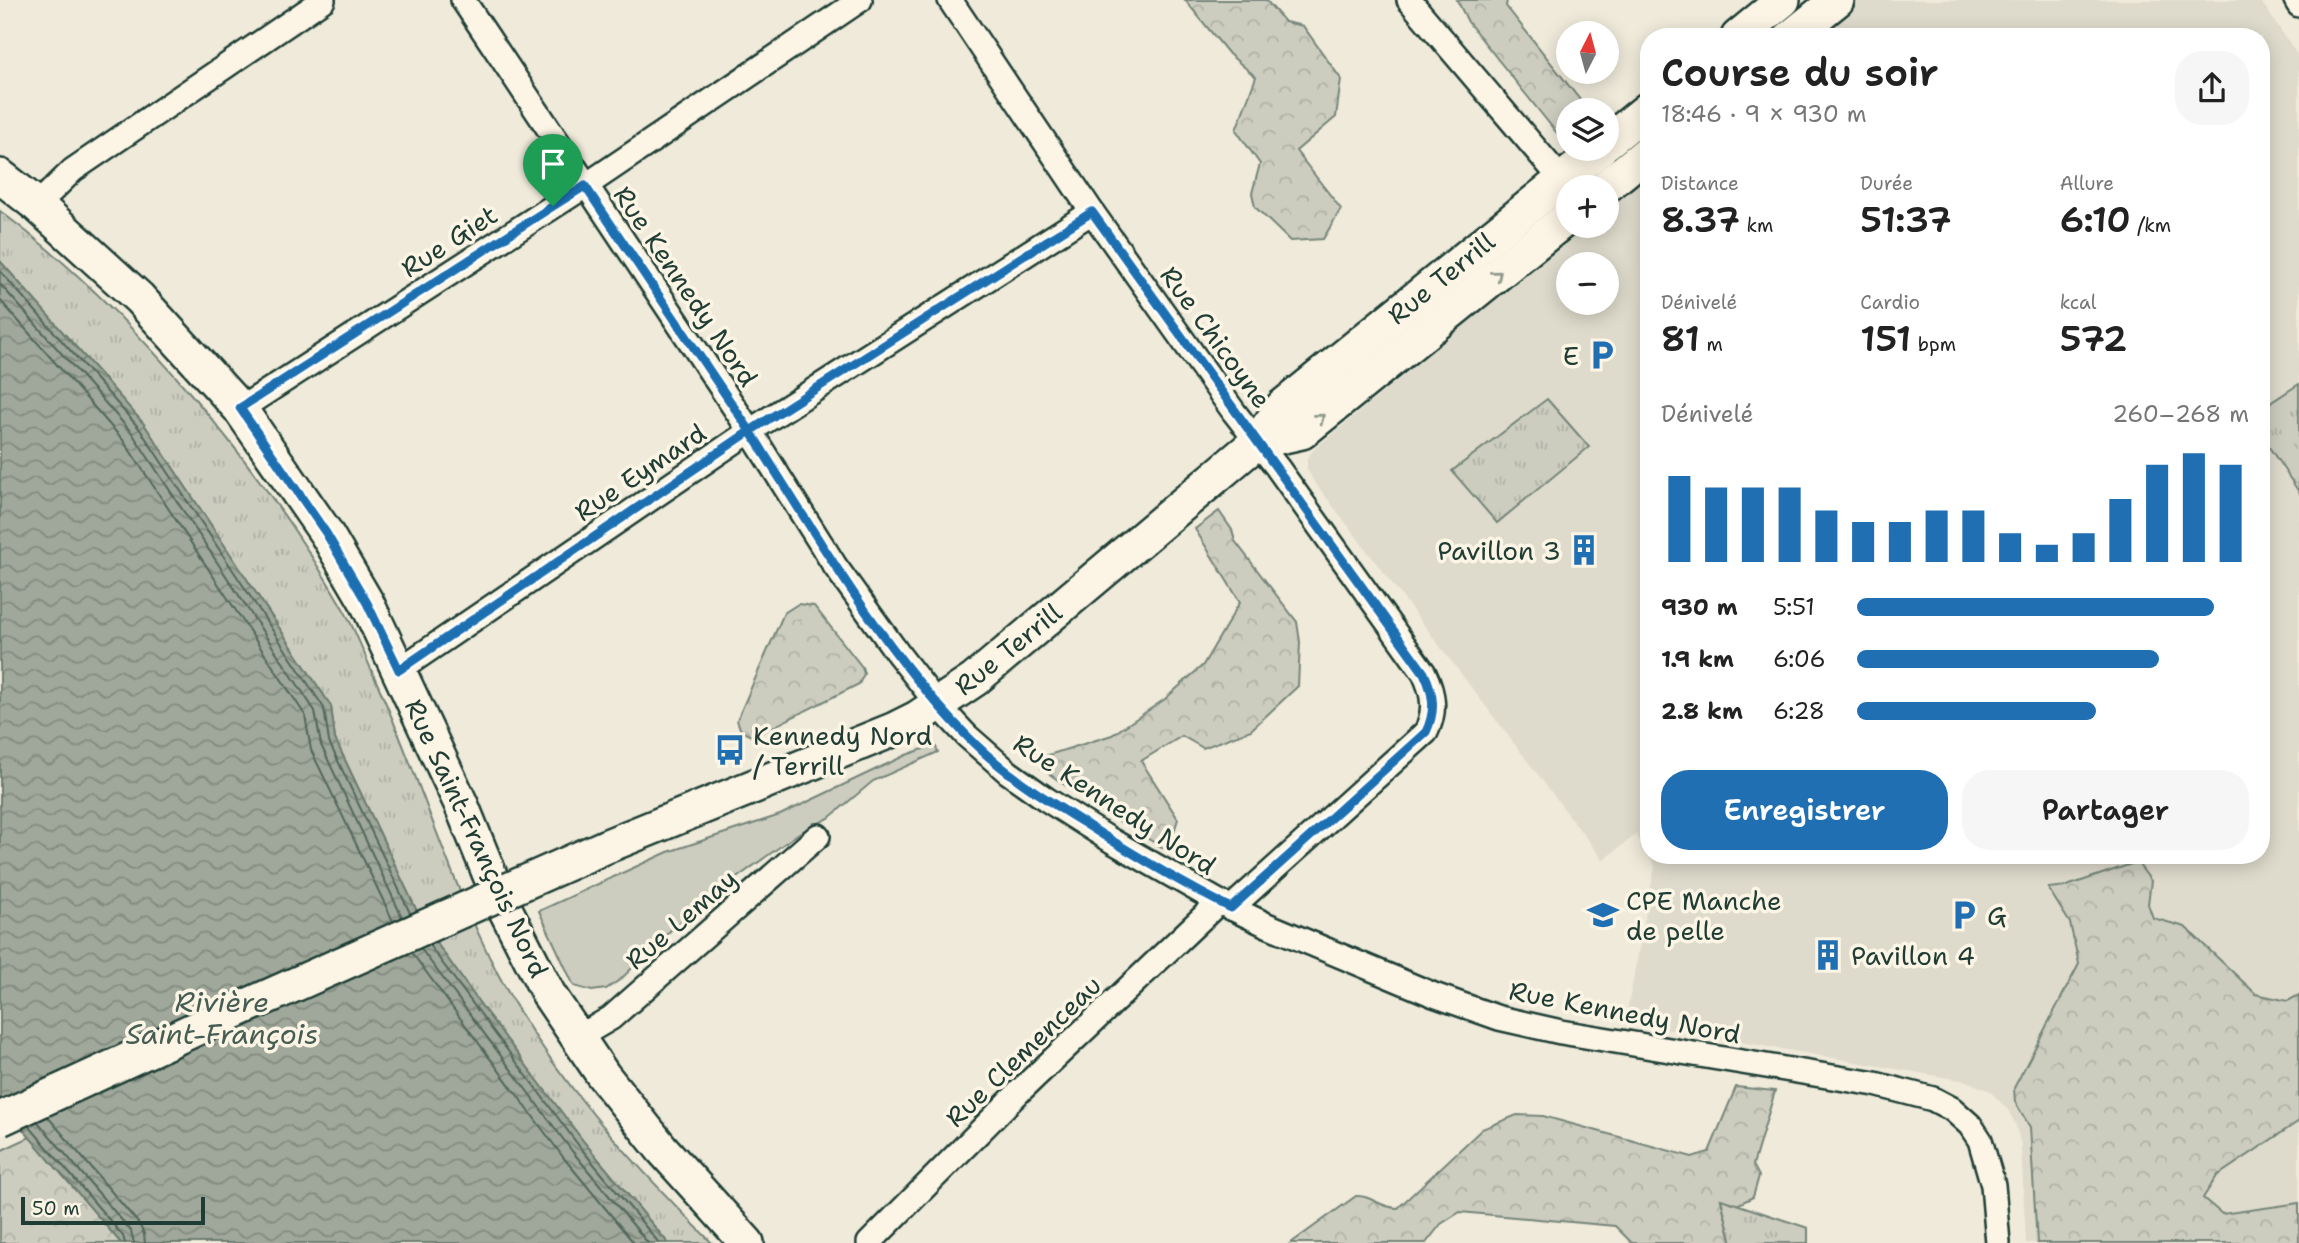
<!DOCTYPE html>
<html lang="fr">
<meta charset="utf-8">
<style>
body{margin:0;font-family:"Shantell Sans",sans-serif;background:#f6f6f6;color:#222;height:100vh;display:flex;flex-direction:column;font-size:26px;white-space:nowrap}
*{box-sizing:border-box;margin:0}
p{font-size:23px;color:#767676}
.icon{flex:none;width:38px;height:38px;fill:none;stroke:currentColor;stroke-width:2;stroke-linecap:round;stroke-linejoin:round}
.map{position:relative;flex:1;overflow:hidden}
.details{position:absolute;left:1640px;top:28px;width:630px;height:836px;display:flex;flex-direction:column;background:#fff;border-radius:28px;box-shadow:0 4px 18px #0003}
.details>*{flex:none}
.needle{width:46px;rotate:6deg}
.fabs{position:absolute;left:1556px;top:21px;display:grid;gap:14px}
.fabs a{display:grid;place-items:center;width:63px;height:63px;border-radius:50%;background:#fff;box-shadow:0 4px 18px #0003;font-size:35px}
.scale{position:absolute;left:21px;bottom:18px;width:184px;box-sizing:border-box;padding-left:7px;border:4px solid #1f3d34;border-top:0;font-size:19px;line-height:24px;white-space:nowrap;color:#1f3d34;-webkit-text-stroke:5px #fcf5e5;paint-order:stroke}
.pin{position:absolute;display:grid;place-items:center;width:60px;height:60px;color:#fff;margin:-72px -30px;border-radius:50% 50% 50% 0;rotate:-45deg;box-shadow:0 0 7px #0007}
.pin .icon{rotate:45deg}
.round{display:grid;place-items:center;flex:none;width:74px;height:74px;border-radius:28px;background:#f6f6f6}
.summary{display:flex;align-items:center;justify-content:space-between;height:119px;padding:0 21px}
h1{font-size:38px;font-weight:600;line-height:52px}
.figures{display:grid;grid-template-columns:repeat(3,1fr);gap:10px;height:119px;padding:7px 21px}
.figures div{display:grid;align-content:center}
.figures b{font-size:35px;font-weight:600}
.figures small{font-size:19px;font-weight:400}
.figures p{font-size:19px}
.chart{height:196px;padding:14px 21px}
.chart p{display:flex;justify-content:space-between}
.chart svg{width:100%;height:126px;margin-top:7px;stroke:#1f6fb2;stroke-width:6}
.button{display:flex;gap:14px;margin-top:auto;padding:14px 21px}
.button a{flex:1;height:80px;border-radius:28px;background:#1f6fb2;color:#fff;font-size:28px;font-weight:600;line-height:80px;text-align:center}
.button a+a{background:#f6f6f6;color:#222}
ul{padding:0 21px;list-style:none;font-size:23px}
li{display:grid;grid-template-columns:112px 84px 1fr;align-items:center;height:52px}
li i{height:18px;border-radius:9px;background:#1f6fb2}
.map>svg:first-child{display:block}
</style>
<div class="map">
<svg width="2299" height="1243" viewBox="0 0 2299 1243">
<defs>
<pattern id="forest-crowns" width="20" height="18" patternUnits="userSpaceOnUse" patternTransform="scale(1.75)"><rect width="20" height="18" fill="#cccdbf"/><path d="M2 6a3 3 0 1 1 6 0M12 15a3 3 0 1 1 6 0" fill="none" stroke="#afb1a5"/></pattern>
<pattern id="park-tufts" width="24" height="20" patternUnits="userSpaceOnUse" patternTransform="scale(1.75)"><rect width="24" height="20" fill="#cccdbf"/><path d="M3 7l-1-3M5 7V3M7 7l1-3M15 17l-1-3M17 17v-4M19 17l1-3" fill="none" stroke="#afb1a5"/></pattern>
<pattern id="water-waves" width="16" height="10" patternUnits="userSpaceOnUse" patternTransform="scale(1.75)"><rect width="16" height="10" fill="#9fa89a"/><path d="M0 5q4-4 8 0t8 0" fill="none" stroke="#818a7e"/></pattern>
</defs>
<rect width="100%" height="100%" fill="#efeada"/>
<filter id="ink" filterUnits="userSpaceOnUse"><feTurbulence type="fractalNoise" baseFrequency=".0143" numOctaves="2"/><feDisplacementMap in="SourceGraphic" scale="14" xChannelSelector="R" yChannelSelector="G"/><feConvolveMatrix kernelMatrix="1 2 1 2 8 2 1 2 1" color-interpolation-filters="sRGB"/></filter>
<g filter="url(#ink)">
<g fill="#dedbcc" fill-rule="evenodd">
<path d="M1859 0H2260L2299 57V1243H2026L2021 1146 2016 1126 2009 1111 1990 1091 1966 1081 1625 1022 1655 866 1649 856H2261V37H1814Z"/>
<path d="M1648 173V855L1636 835 1603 860 1313 480 1307 469V459L1314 449 1585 226H1606L1607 208ZM1568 264H1606V303H1568Z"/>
</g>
<path fill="#cccdbf" stroke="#76857a" stroke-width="2" d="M935 745 938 752 873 781 829 818 799 833 710 897 672 929 621 979 606 989 592 991 574 986 539 911 668 852 780 815 906 755Z"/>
<g fill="url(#forest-crowns)" stroke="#76857a" stroke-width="2">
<path d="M1185 0H1266L1285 22 1303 26 1341 79 1336 117 1296 151 1341 209 1323 239 1290 241 1255 207 1252 193 1260 164 1236 130 1256 77 1229 54Z"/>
<path d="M1457 0H1507L1506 6 1588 110H1568V147L1468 22Z"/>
<path d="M1219 511 1232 530 1235 541 1297 622 1300 642 1298 686 1251 730 1203 748 1182 736 1141 761 1178 819 1168 851 1093 805 1041 768 1042 757 1112 735 1165 699 1203 665 1240 602 1195 529Z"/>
<path d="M798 604 814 606 862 667 864 674 859 684 753 737 741 731 737 720 784 613Z"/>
<path d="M2137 862 2151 881 2148 904 2153 918 2185 927 2256 994 2288 1001 2299 995V1121L2217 1176 2203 1198 2222 1214 2299 1203V1243H2037L2030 1127 2015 1102 2014 1088 2079 964 2070 923 2048 888 2067 886Z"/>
<path d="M1736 1087 1775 1091 1753 1165 1759 1176 1753 1197 1737 1205 1721 1200 1732 1243H1632L1615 1226 1460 1212 1441 1224 1426 1243H1291L1356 1196C1372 1195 1379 1208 1398 1208L1482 1129 1517 1115 1543 1116 1692 1157 1709 1152Z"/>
<path d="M30 1137 121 1243H0V1151Z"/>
</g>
<g fill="url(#park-tufts)" stroke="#76857a" stroke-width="2">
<path d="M0 211C132 310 262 467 344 610 355 630 364 653 373 674 418 772 448 877 498 974 552 1077 631 1161 712 1243H668L584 1142 483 1008 423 924 335 739 331 706 144 424 0 261Z"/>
<path d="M2299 384V492L2261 435V409Z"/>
<path d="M1547 399 1589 447 1497 523 1452 471Z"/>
<path d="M1721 1199 1808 1228V1243H1732Z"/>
</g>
<path fill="url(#water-waves)" stroke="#6c7d71" stroke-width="2" d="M0 261 144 424 331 706 335 739 423 924 483 1008 584 1142 668 1243H121L0 1103Z"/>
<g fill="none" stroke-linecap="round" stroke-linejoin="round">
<g stroke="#52685d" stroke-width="2">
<path d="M0 271 139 428 324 708 329 742 410 913"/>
<path d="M0 284 132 433 315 711 321 745 402 917"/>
<path d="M0 300 123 440 305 715 311 750 393 921"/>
<path d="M429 945 579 1146 659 1243"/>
<path d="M421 949 572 1151 648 1243"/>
<path d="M412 953 563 1157 634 1243"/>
<path d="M48 1117 139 1224 144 1234 145 1243"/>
<path d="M38 1122 131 1231 134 1243"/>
<path d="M29 1126 123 1236 125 1243"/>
</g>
<defs>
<g id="street">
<path d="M463 0 750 431 835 566 899 655 938 705 967 736 1008 772 1046 799 1112 841 1219 902 1267 925 1434 995 1499 1018 1561 1032 1875 1084 1933 1099 1952 1109 1970 1125 1980 1140 1993 1185 1998 1243"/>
<path d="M950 0 1092 212 1234 412 1277 467 1424 673C1434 694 1436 711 1426 732L1231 908"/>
<path d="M1409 0 1568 187"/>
<path d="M2296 0 2299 5"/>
<path d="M37 205 73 170 323 0"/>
<path d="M240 409 585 186 860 0"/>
<path d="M399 670 750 431 1092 212"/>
<path d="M577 1038 611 1018 818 836"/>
<path d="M869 1243 1022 1089 1219 902"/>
</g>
<g id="secondary">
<path d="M1738 37 1783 0"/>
<path d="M1791 37 1837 0"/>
<path d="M1606 143 1648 109"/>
<path d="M0 176 37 205 139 298 240 409 326 533 367 603 461 804 498 895 549 995 603 1075 662 1149 747 1243"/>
<path d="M1605 187 1648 152"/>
<path d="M1257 442 1302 432 1568 217"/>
<path d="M607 846 895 729 917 718 974 680 1257 442 1283 406 1600 149"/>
</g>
</defs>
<use href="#street" stroke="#1f3d34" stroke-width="28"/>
<use href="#secondary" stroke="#1f3d34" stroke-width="38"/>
<use href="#street" stroke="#fcf5e5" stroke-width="23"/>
<use href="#secondary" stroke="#fcf5e5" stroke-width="33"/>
<defs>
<path id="secondary-bridge" d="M0 1119 195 1029 607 846"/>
</defs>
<use href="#secondary-bridge" stroke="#1f3d34" stroke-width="38" stroke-linecap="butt"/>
<use href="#secondary-bridge" stroke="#fcf5e5" stroke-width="33"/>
</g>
<defs><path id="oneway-chevron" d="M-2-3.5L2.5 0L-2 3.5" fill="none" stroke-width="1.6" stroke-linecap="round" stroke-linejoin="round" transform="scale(1.75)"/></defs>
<g stroke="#8e998c">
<use href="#oneway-chevron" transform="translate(1497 275) rotate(-39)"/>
<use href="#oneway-chevron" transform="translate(1320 418) rotate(-39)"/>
</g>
</g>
<g fill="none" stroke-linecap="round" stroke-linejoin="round" filter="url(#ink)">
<defs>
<path id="route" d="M553 206 240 408 326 533 367 603 399 670 750 431C816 535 879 645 965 734 999 770 1042 797 1084 823 1131 853 1180 883 1231 908L1426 732C1436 711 1434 694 1424 673 1314 519 1202 366 1092 212L750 431 585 186 553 206"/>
</defs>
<use href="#route" stroke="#fff" stroke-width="14"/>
<use href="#route" stroke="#1f6fb2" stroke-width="9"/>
</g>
<defs>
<symbol id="parking-bare" viewBox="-9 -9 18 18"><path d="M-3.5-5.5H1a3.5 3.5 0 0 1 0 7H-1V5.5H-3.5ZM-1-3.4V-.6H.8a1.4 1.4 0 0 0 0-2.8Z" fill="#1f6fb2" stroke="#fcf5e5" stroke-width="2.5" paint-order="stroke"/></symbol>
<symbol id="building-bare" viewBox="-9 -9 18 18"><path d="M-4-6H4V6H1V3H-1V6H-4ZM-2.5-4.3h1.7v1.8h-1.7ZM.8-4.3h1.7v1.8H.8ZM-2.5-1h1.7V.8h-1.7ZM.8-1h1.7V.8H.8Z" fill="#1f6fb2" stroke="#fcf5e5" stroke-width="2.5" paint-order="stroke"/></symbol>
<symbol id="bus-bare" viewBox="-9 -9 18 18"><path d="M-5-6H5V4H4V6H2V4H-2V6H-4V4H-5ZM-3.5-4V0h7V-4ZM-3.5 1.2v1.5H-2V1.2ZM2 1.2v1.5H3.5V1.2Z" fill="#1f6fb2" stroke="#fcf5e5" stroke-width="2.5" paint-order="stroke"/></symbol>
<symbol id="school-bare" viewBox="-9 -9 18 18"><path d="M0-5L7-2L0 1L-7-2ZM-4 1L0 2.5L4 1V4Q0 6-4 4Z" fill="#1f6fb2" stroke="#fcf5e5" stroke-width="2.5" paint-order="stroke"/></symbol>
</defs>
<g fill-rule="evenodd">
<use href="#parking-bare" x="1580" y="333" width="44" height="44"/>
<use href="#building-bare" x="1562" y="528" width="44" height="44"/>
<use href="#bus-bare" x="708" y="728" width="44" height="44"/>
<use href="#school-bare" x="1581" y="893" width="44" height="44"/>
<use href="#parking-bare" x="1942" y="893" width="44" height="44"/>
<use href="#building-bare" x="1806" y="933" width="44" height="44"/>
</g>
<g text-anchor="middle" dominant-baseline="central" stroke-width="7" stroke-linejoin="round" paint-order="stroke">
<g font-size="26" fill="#1f3d34" stroke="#fcf5e5">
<text transform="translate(449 241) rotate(-33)">Rue Giet</text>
<text transform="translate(1441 278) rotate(-39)">Rue Terrill</text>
<text transform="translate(686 286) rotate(56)">Rue Kennedy Nord</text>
<text transform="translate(1216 337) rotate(54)">Rue Chicoyne</text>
<text transform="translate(640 472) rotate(-34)">Rue Eymard</text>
<text transform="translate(1008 649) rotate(-39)">Rue Terrill</text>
<text transform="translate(1115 804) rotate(33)">Rue Kennedy Nord</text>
<text transform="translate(477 838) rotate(65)">Rue Saint-François Nord</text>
<text transform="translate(681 919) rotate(-41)">Rue Lemay</text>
<text transform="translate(1625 1012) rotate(11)">Rue Kennedy Nord</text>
<text transform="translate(1023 1051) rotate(-44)">Rue Clemenceau</text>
</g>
<g font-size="26" fill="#1f3d34" stroke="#fcf5e5" text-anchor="start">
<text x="1579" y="355" text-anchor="end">E</text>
<text x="1561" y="550" text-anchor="end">Pavillon 3</text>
<text x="753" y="735">Kennedy Nord<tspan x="753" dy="30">/ Terrill</tspan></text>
<text x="1626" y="900">CPE Manche<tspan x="1626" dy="30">de pelle</tspan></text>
<text x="1987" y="915">G</text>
<text x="1851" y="955">Pavillon 4</text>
</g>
<g font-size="28" font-style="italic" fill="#455d53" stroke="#fcf5e5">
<text x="222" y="1002">Rivière<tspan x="222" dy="32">Saint-François</tspan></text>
</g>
</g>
</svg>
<div class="fabs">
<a><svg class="needle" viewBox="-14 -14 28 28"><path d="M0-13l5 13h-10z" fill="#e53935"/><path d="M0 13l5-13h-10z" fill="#767676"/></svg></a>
<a><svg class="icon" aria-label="layers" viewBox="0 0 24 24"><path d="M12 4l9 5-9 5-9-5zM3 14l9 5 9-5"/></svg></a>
<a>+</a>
<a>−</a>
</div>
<div class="scale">50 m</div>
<div class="pin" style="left:553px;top:206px;background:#1e9e55"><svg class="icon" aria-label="arrive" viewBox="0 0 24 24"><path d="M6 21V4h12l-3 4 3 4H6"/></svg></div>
<section class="details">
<div class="summary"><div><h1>Course du soir</h1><p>18:46 · 9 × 930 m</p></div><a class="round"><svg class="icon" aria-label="share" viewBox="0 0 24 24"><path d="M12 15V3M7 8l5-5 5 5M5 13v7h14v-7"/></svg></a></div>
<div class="figures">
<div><p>Distance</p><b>8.37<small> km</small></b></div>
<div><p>Durée</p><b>51:37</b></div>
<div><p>Allure</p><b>6:10<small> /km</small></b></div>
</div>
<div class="figures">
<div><p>Dénivelé</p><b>81<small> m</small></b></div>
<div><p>Cardio</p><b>151<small> bpm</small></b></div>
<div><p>kcal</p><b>572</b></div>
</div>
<div class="chart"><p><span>Dénivelé</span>260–268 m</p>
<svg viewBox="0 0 160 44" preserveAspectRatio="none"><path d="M5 44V14M15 44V18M25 44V18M35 44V18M45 44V26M55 44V30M65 44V30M75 44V26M85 44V26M95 44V34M105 44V38M115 44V34M125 44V22M135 44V10M145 44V6M155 44V10"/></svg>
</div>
<ul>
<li><b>930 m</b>5:51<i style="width:91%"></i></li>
<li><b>1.9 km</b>6:06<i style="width:77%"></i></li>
<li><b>2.8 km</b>6:28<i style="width:61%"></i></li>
</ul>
<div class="button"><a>Enregistrer</a><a>Partager</a></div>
</section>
</div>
